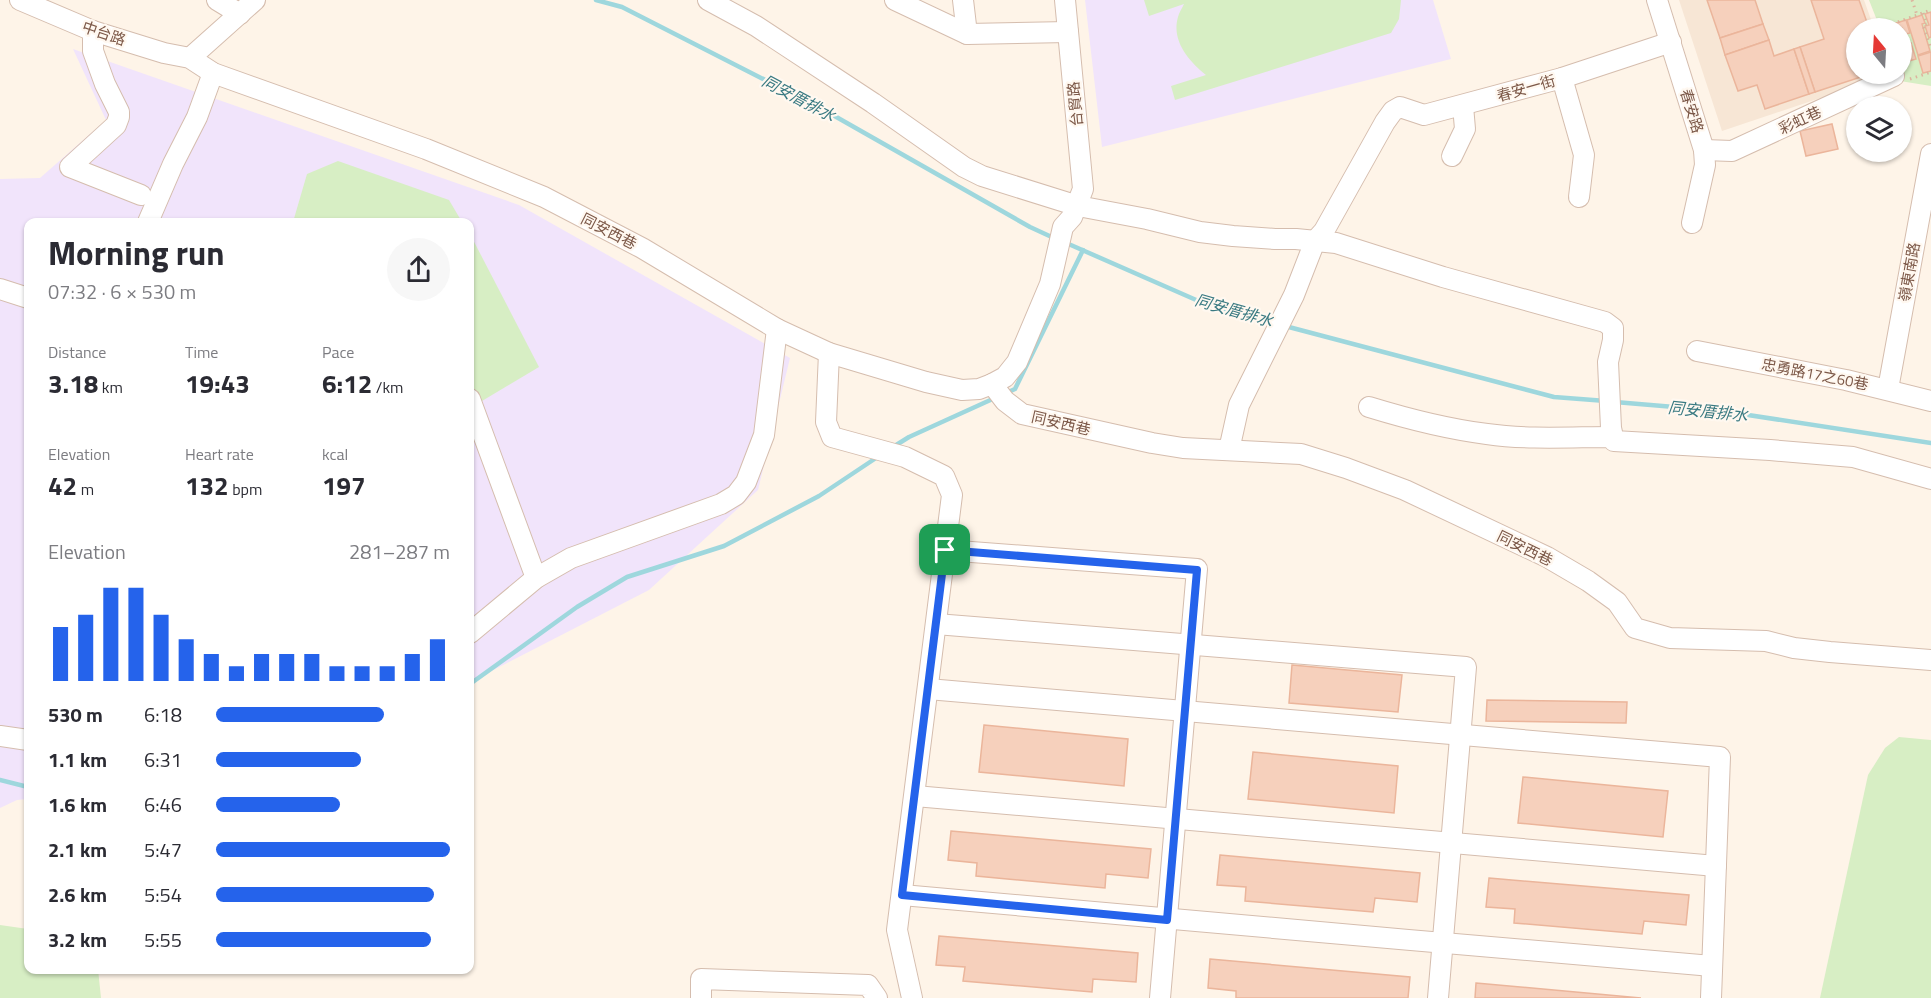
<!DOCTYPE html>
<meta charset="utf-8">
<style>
body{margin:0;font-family:"Titillium Web","Noto Sans TC",sans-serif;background:#f7f7f7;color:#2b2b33;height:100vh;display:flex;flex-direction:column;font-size:22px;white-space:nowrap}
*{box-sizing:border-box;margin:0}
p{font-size:20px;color:#7c7c81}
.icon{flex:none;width:33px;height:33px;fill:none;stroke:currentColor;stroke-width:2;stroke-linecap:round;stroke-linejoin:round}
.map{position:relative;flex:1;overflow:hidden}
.sheet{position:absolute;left:24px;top:218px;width:450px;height:756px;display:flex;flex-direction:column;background:#fff;border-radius:12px;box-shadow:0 2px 4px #0004}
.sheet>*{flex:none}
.needle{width:39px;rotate:342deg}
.buttons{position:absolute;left:1846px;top:18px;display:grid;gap:12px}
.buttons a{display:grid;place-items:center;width:66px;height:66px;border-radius:50%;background:#fff;box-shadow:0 2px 4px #0004;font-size:30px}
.pin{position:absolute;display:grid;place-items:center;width:51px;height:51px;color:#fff;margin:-26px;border-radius:12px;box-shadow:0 3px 9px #0006}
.round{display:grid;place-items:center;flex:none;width:63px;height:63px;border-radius:32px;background:#f7f7f7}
.headline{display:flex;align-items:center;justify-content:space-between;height:102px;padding:0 24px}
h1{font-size:33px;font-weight:700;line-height:45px}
.stats{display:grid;grid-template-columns:repeat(3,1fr);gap:9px;height:102px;padding:6px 24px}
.stats div{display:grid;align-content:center}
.stats b{font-size:26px;font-weight:700}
.stats small{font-size:16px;font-weight:400}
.stats p{font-size:16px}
.chart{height:168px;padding:12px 24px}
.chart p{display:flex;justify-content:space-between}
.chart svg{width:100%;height:108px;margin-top:6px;stroke:#2563eb;stroke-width:6}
ul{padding:0 24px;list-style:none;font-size:20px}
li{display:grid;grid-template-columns:96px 72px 1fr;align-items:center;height:45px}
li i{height:15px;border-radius:8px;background:#2563eb}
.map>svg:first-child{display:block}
</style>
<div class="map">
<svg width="1931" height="998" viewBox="0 0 1931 998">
<rect width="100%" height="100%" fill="#fef4e8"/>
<path fill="#f7e6d5" d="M1679 0H1864L1874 28H1857V74H1889V75L1722 131Z"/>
<g fill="#f1e4fb">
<path d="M1085 0H1433L1451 59 1102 147Z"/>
<path d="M73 49 519 205 790 358 758 490 649 590 470 682V222H28V799L17 800 0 808V179L40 178 106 120Z"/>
</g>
<g fill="#d7eec4">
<path d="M1144 0H1401L1399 19 1391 33 1175 100 1171 86 1206 75C1189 61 1171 41 1178 17 1179 13 1182 8 1184 4L1149 16Z"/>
<path d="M1869 0H1931V86L1900 81 1902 74V28H1880Z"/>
<path d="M338 161 449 200 462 222H293L307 174Z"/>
<path d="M470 234 539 367 482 401 470 406Z"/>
<path d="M1899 737 1931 740V998H1820L1868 775 1885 748Z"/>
<path d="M0 925 28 929V969H98L101 998H0Z"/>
</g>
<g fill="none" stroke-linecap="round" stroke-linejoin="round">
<g stroke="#9ed7dd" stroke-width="4.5">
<path d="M596 0 622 7 824 110 1030 227 1056 239"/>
<path d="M1064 242 1203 303 1274 323"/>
<path d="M1285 326 1554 397 1606 401"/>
<path d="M1004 394 1015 389 1083 250"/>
<path d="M1615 402 1722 411 1931 443"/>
<path d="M893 447 909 437 997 397"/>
<path d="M470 684 577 607 627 577 724 546 819 496 879 456"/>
<path d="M0 780 28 787"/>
</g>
</g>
<g fill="#f6d0bc" stroke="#ebb59b" stroke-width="1.5">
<path d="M1707 0H1755L1763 24 1720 38Z"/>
<path d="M1811 0H1859L1869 28H1857V74H1864V76L1815 92 1800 47 1824 39Z"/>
<path d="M1931 12V37L1929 38 1925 26 1929 25 1925 14Z"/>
<path d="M1922 15 1925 23 1922 24 1930 51 1918 55 1907 20Z"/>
<path d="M1906 20 1910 33 1902 35V28H1891L1890 25Z"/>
<path d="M1763 24 1769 40 1725 55 1720 38Z"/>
<path d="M1769 40 1774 56 1794 49 1809 94 1765 109 1757 85 1738 91 1725 55Z"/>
<path d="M1911 43 1916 59 1902 63V45Z"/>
<path d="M1800 47 1815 92 1809 94 1794 49Z"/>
<path d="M1931 52V71L1923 73 1918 56Z"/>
<path d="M1832 124 1838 149 1806 156 1800 131Z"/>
<path d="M1292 665 1402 675 1398 712 1289 703Z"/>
<path d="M1487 700 1627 702 1626 723 1486 721Z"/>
<path d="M984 725 1128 739 1124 786 979 772Z"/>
<path d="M1253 752 1398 766 1394 813 1248 799Z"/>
<path d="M1523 777 1668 791 1663 837 1518 823Z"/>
<path d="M951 831 1151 849 1148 878 1106 874 1105 888 976 876 977 863 948 860Z"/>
<path d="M1220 855 1420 873 1417 902 1375 898 1373 912 1245 901 1246 887 1217 885Z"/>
<path d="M1489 878 1689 895 1686 925 1644 921 1642 934 1514 923 1515 909 1486 907Z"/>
<path d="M939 936 1138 953 1136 982 1093 979 1092 992 963 981 965 967 936 965Z"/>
<path d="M1210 959 1410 977 1408 998H1236V991L1208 988Z"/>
<path d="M1476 983 1641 998H1475Z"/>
</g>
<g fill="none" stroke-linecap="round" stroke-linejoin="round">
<defs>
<g id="minor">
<path d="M20 0 93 31 164 53 190 58 213 73 426 149 544 197 642 248 777 329 829 353 926 382 962 390 979 389 992 384 1005 377 1017 362 1050 284 1063 227 1072 217 1083 189 1065 0"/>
<path d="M217 0 240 14"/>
<path d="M708 0 756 26 873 103 964 167 982 176 1078 206 1147 219 1200 232 1233 236 1275 239H1296L1336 243 1443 277 1605 322 1613 328V340L1608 362 1611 428 1613 437"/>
<path d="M895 0 967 34 1068 32"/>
<path d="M963 0 967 34"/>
<path d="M1657 0 1704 150 1705 165 1692 223"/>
<path d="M93 31V51L105 84 119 112V117L116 125 70 167 141 195"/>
<path d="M190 58 255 0"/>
<path d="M1562 78 1584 155 1579 197"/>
<path d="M1704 150 1732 151 1894 76"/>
<path d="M1452 156 1465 129 1463 106"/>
<path d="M148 222 173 164 197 117 213 73"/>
<path d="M0 289 28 298"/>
<path d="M1697 351 1846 380 1931 401"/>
<path d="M829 353 826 422 832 437 905 457 944 476 952 495 897 930 912 998"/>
<path d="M992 384 1005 401 1022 414 1152 443 1183 448 1301 454 1346 468 1405 490 1547 557 1588 581 1617 602 1635 628 1670 638 1766 641 1794 648 1830 652 1931 660"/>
<path d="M1888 389 1931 154"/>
<path d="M470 399 536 578"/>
<path d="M1369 407C1408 419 1447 429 1487 434 1529 440 1572 437 1613 437L1614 441 1770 450 1853 457 1931 479"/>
<path d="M1229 450 1239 405 1294 295 1315 241 1324 231 1385 122 1393 111 1400 107 1424 115 1562 78 1671 42"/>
<path d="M945 550 1197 569 1160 998"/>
<path d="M936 624 1466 667 1438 998"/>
<path d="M470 633 536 578 571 558 721 504 736 495 746 482 764 435 777 329"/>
<path d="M928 689 1720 757 1711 998"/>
<path d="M0 736 28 740"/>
<path d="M915 796 1716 866"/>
<path d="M902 895C1172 921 1442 942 1712 966"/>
<path d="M701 998V979L868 985 877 998"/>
</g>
</defs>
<use href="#minor" stroke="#d5bdae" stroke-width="22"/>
<g stroke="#dcb39e" stroke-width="3" stroke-dasharray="1.5 4.5" stroke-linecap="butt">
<path d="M1912 0 1917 15"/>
<path d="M1923 13 1927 24 1923 25 1931 49"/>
<path d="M1881 28 1931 10"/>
<path d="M1910 79 1931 72"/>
</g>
<use href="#minor" stroke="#fff" stroke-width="20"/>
</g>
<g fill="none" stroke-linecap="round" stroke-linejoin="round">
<defs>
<path id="route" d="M945 550 1197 570 1167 920 902 895Z"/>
</defs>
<use href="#route" stroke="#fff" stroke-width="12"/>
<use href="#route" stroke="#2563eb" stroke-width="8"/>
</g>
<g text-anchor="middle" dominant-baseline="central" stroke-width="4.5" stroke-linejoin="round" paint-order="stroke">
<g font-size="15" fill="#7c5848" stroke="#fff8f0">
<text transform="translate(104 33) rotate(19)">中台路</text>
<text transform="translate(1526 88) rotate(-16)">春安一街</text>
<text transform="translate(1075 104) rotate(-95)">台貿路</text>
<text transform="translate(1692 111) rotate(73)">春安路</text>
<text transform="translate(1800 120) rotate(-25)">彩虹巷</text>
<text transform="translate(609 231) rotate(27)">同安西巷</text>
<text transform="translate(1909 272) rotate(-80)">嶺東南路</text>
<text transform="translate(1815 374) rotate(11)">忠勇路17之60巷</text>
<text transform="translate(1061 423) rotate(13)">同安西巷</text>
<text transform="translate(1525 548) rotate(26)">同安西巷</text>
</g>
<g font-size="16" font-style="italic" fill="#3a7a82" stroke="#fff8f0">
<text transform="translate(799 98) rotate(28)">同安厝排水</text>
<text transform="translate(1234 310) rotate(16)">同安厝排水</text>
<text transform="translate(1708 411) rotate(6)">同安厝排水</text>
</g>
</g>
</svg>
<div class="buttons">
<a><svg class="needle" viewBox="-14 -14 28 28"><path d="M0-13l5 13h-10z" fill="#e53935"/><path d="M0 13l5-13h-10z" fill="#7c7c81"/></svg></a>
<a><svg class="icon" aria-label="layers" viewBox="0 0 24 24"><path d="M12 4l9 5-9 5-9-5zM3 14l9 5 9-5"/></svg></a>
</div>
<div class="pin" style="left:945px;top:550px;background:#1e9e55"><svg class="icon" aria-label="arrive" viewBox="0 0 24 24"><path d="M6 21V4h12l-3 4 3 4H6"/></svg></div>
<section class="sheet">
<div class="headline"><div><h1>Morning run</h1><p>07:32 · 6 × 530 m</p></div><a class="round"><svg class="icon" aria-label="share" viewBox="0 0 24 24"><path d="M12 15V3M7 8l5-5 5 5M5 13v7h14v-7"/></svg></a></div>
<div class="stats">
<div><p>Distance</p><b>3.18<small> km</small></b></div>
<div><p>Time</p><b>19:43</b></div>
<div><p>Pace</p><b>6:12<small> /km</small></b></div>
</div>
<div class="stats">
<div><p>Elevation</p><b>42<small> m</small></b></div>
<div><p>Heart rate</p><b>132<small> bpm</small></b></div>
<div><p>kcal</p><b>197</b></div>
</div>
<div class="chart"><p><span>Elevation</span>281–287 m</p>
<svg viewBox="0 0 160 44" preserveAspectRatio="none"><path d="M5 44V22M15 44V17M25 44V6M35 44V6M45 44V17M55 44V27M65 44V33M75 44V38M85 44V33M95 44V33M105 44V33M115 44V38M125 44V38M135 44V38M145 44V33M155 44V27"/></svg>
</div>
<ul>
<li><b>530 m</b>6:18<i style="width:72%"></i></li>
<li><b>1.1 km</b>6:31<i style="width:62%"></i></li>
<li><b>1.6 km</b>6:46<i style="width:53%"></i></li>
<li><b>2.1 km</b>5:47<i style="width:100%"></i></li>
<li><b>2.6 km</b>5:54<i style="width:93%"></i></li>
<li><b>3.2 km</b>5:55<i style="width:92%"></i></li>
</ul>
</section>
</div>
